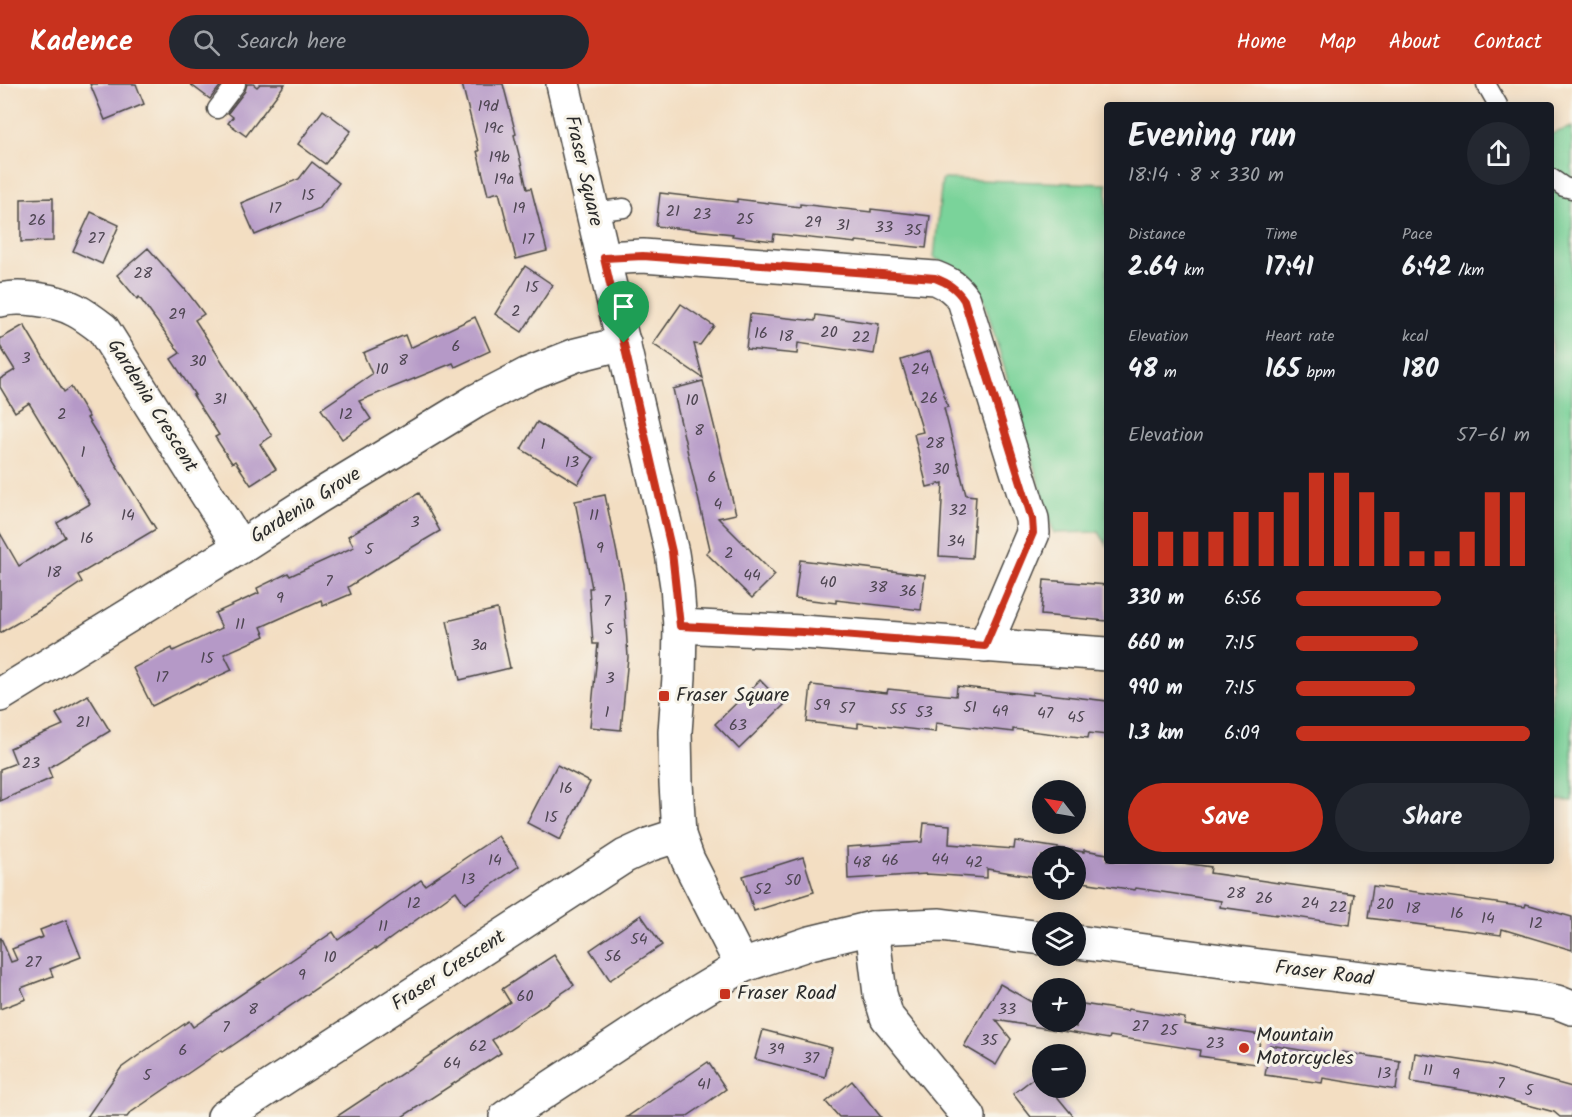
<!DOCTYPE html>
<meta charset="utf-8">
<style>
body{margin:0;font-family:Kalam,sans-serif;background:#242831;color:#f1f3f6;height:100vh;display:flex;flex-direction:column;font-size:22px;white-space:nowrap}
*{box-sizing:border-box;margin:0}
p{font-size:20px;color:#9ea1a6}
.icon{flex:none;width:33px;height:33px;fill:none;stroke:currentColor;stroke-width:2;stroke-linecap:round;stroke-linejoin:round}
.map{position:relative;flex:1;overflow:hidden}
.sheet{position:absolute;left:1104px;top:18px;width:450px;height:762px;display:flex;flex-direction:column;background:#171b24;border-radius:6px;box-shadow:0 3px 15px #0003}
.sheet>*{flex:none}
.needle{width:39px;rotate:301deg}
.controls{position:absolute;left:1032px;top:696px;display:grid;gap:12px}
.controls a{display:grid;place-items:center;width:54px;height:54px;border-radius:50%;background:#171b24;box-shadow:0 3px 15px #0003;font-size:30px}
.pin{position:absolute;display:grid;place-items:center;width:51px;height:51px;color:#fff;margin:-62px -26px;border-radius:50% 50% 50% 0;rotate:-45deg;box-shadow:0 0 6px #0007}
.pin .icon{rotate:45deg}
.round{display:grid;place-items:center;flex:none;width:63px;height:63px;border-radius:32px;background:#242831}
.overview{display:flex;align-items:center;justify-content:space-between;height:102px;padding:0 24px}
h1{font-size:33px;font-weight:600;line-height:45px}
.stats{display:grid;grid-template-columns:repeat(3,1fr);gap:9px;height:102px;padding:6px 24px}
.stats div{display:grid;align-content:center}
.stats b{font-size:26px;font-weight:600}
.stats small{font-size:16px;font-weight:400}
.stats p{font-size:16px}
.chart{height:168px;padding:12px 24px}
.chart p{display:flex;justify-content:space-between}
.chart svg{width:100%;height:108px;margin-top:6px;stroke:#c8321e;stroke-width:6}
.action{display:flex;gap:12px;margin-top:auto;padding:12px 24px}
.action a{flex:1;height:69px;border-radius:36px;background:#c8321e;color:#fff;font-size:24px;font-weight:600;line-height:69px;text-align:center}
.action a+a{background:#242831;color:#f1f3f6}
ul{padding:0 24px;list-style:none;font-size:20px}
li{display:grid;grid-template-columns:96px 72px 1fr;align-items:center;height:45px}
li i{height:15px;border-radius:8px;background:#c8321e}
header{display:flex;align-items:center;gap:36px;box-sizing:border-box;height:84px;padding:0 30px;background:#c8321e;color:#fff}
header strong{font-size:28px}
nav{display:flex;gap:33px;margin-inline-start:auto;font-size:21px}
.search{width:420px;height:54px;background:#242831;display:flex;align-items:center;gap:15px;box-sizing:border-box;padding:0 21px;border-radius:33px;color:#9ea1a6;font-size:22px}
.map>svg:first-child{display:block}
</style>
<header>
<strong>Kadence</strong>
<div class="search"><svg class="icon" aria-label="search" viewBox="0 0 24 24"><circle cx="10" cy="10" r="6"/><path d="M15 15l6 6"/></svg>Search here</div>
<nav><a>Home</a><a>Map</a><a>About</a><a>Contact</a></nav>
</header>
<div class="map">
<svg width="1572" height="1033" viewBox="0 0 1572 1033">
<rect width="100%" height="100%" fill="#f7f3e8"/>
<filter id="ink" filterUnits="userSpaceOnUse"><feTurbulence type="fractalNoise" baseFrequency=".0167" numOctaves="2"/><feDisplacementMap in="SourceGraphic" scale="12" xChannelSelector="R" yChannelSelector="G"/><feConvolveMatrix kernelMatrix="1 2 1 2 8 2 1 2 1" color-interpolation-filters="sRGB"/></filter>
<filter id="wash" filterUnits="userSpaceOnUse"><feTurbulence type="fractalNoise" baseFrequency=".008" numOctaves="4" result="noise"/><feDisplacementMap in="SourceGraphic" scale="24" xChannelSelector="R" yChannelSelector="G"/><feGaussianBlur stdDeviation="1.35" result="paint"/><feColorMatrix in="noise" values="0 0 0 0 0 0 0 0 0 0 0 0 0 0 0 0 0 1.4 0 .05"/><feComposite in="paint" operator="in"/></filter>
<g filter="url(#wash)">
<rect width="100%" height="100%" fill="#f3dec2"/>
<g fill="#7ad39a" stroke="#527f62" stroke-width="1.5">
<path d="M1572 43V717L1551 716V50Z"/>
<path d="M942 95 1107 100V461L1099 448 1054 449 983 213 969 190 934 174Z"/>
</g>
<g id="blocks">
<g fill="#b599c7">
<path d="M90 0H136L144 20 105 36Z"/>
<path d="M190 0H222L210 15Z"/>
<path d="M247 0H253L257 3 260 0H285L246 52 228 39 233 33 228 29 245 7Z"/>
<path d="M462 0H503L516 50 514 51 521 79 527 105 531 104 547 167 516 175 499 108 488 111 477 67H479Z"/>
<path d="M323 26 351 47 325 80 298 60Z"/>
<path d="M312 78 339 99 320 124 255 151 241 119 299 95Z"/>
<path d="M660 109 737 118V115L800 123V120L871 128V125L930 132 926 164 856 157V159L774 150 773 157 732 152 733 150 656 142Z"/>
<path d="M53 114V157L21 158V115Z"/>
<path d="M91 128 119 141 102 180 73 167Z"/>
<path d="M148 164 184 205H185L204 230 195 236 254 327 255 326 272 352 260 360 276 385 251 401 235 377 232 379 215 353 219 351 193 311H195L171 275 180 269 139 213 137 215 117 191Z"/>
<path d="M525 182 553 201 522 248 495 230Z"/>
<path d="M681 220 714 242 700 261 694 260 703 294 653 260Z"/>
<path d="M750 230 815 237 816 231 879 240 874 270 798 259 797 270 746 265Z"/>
<path d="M475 233 490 267 455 283 453 279 359 317 371 335 342 355 321 325 372 290 363 269 405 251 410 264Z"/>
<path d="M24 241 64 308 71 303 89 333 87 334 156 445 78 491 82 498 43 524 0 549V449L19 482 65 453 57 439 90 420 29 319 15 328 0 303V295L15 286 0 262V255Z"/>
<path d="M930 267 948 323 944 324 966 411 976 412 972 474 939 472 943 399 927 403 914 350 923 348 901 276Z"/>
<path d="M703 297 736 430 718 434 775 491 752 514 706 469 710 465 673 305Z"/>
<path d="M537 338 594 374 578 400 521 365Z"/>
<path d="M419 409 440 447 389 477 348 503 351 510 323 522 321 516 261 543 265 552 224 570 232 586 199 601 198 599 152 622 133 584 172 564 173 567 222 544 215 529 259 509 257 504 288 489 290 492 354 463 348 452Z"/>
<path d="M605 411 623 499 628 573 621 646 590 643 598 560H593L589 504H592L575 417Z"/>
<path d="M800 476 925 491 921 526 836 516V519L795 514Z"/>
<path d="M1044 496 1107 501V537L1041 531Z"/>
<path d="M497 525 510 584 460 596 447 537Z"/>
<path d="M760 596 784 621 739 665 715 640Z"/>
<path d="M811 601 887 609 888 605 956 612 957 602 1032 611V608L1107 617V651L1089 649 1088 654 1013 645V648L936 639 935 648 858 639V644L807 638Z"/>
<path d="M88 611 110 647 48 684 52 694 0 717V685L16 679 10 664 63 641 56 630Z"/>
<path d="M557 681 590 698 560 756 527 739Z"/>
<path d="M924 739 950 741 949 760 1014 765 1015 757 1084 768V766L1107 770V777H1170L1211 783 1210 789 1354 810 1350 841 1276 830V831L1220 823 1221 817 1136 804 1135 806 1076 797V772H1042V794L987 785V794L926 790 848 795 847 763 922 758Z"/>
<path d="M498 752 519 782 465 820 456 807 376 865 375 864 223 968 222 966 130 1029 127 1033H87L121 984 153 961 189 937 193 943 333 848 338 856 421 796 425 801Z"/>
<path d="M803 773 814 808 754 827 743 792Z"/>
<path d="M1373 802 1525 823 1526 820 1572 833V866L1502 845 1501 851 1368 834Z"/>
<path d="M641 831 662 861 610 896 590 866Z"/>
<path d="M66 836 81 873 50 885 53 892 21 904 26 915 0 925V854H1L11 878 17 876 12 865 43 853 40 846Z"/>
<path d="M554 871 574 901 492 956 501 969 402 1033H336L510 918 502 905Z"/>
<path d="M1000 900 1042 924V938H1065L1076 943V919L1127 927 1128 925 1185 934 1184 940 1261 951 1256 980 1199 972 1200 966 1110 952 1109 955 996 936 1011 955 996 981 964 962Z"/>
<path d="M763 946 832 964 825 993 755 975Z"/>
<path d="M1270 961 1342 973 1343 968 1400 977 1396 1006 1323 994 1322 999 1265 991Z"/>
<path d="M1415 969 1492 981 1572 1003V1033H1560L1554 1028 1487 1010 1411 998Z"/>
<path d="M708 978 726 1005 701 1023 686 1033H627Z"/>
<path d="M1039 990 1042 994V1004H1050L1074 1033H1031L1013 1010Z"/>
<path d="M852 997 881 1033H839L826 1018Z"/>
</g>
</g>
</g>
<g filter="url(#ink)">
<use href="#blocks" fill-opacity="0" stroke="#494642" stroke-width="1.5"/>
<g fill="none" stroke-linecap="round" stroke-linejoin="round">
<defs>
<g id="service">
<path d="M1486 0 1498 21"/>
<path d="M217 25 236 0"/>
<path d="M1551 94 1564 103 1572 105"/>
<path d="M593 128 624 124"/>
</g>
<g id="minor">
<path d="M563 0 672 469 677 502 680 542 679 593 675 648 676 699 679 751 688 776 742 882"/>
<path d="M604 174 643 172 935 194C948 199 956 204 964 216L1032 435 1033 449 985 562"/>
<path d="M0 216C19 211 57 216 75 226 85 231 94 238 103 245L240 463"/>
<path d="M680 542 802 548 1107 570"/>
<path d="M0 611 240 463 316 414 476 317 528 290 576 271 624 259"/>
<path d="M872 844 880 910 887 933 969 1033"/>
<path d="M1076 858 1261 882 1534 914 1557 918 1572 924"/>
<path d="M224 1033 625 772 651 760 679 751"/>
<path d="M506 1033 664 929 742 882 810 859 872 844 940 841 1042 854"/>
</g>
</defs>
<use href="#service" stroke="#494642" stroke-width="21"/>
<use href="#minor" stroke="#494642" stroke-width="36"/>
<use href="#service" stroke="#fff" stroke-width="18"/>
<use href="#minor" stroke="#fff" stroke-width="33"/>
</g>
</g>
<g fill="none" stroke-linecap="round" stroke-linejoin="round" filter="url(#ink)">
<defs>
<path id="route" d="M643 172 935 194C948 199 956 204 964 216L1032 435 1033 449 985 562 802 548 680 542 672 468 604 174Z"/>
</defs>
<use href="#route" stroke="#fff" stroke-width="12"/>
<use href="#route" stroke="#c8321e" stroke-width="8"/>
</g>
<g fill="#c8321e" stroke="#f7f3e8" stroke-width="2">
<rect x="658" y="606" width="12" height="12" rx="3"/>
<rect x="719" y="904" width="12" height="12" rx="3"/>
<circle cx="1244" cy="964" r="6"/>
</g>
<g text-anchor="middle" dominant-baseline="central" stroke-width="6" stroke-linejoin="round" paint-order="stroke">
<g font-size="16" fill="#4e4652">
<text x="488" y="22">19d</text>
<text x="494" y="44">19c</text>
<text x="499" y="73">19b</text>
<text x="504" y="95">19a</text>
<text x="308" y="111">15</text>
<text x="275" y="124">17</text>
<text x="519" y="124">19</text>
<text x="673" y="127">21</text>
<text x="702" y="130">23</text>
<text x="745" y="135">25</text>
<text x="37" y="136">26</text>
<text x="813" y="138">29</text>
<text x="843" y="141">31</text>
<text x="884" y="143">33</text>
<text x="913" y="146">35</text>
<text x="96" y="154">27</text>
<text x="528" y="155">17</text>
<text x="143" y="189">28</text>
<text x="532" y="203">15</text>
<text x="516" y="227">2</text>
<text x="177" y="230">29</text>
<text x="829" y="248">20</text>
<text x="761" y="249">16</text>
<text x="786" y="252">18</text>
<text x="861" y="253">22</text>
<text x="456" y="262">6</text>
<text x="26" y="274">3</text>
<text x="403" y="276">8</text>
<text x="198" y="277">30</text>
<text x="382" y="285">10</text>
<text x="920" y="285">24</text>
<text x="929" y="314">26</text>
<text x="220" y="315">31</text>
<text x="692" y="316">10</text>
<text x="62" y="330">2</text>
<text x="346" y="330">12</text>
<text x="699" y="346">8</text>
<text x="935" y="359">28</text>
<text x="543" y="360">1</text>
<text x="83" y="368">1</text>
<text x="572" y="378">13</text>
<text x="941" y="385">30</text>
<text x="712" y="393">6</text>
<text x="718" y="420">4</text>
<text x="958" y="426">32</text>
<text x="128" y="431">14</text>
<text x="594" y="431">11</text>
<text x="415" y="438">3</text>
<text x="87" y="454">16</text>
<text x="956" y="457">34</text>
<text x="600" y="464">9</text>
<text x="369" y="465">5</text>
<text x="729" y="469">2</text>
<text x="54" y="488">18</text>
<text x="752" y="491">44</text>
<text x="329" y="497">7</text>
<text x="828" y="498">40</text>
<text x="878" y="503">38</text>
<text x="908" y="507">36</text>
<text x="280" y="514">9</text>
<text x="607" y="517">7</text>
<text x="240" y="540">11</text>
<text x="609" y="545">5</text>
<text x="479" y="561">3a</text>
<text x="207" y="574">15</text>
<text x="162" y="593">17</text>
<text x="610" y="594">3</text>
<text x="822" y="621">59</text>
<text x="970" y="623">51</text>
<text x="847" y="624">57</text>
<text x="898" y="625">55</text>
<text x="1000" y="627">49</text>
<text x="607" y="628">1</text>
<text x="924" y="628">53</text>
<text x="1045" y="629">47</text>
<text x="1076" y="633">45</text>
<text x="83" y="638">21</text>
<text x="738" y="641">63</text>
<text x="31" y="679">23</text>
<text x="566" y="704">16</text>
<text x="551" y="733">15</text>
<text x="940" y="775">44</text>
<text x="495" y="776">14</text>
<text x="890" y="776">46</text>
<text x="862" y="778">48</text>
<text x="974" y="778">42</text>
<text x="468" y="795">13</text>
<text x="793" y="796">50</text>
<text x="763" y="805">52</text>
<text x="1236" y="809">28</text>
<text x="1264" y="814">26</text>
<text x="414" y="819">12</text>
<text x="1310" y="819">24</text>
<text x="1385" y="820">20</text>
<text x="1338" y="823">22</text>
<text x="1413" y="824">18</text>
<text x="1457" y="829">16</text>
<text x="1488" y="834">14</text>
<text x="1536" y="839">12</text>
<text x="383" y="842">11</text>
<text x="639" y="855">54</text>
<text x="613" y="872">56</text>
<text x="330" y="873">10</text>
<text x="33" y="878">27</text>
<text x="302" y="891">9</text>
<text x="525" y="912">60</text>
<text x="253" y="925">8</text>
<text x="1007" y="925">33</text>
<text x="1140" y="942">27</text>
<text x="226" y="943">7</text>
<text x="1169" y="946">25</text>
<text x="989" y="956">35</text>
<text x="1215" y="959">23</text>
<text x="478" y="962">62</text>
<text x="776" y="965">39</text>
<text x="183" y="966">6</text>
<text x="811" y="974">37</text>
<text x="452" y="979">64</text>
<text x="1428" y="986">11</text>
<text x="1384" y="989">13</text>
<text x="1456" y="990">9</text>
<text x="147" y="991">5</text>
<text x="1501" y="999">7</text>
<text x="704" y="1000">41</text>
<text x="1529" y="1006">5</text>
</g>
<g font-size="20" fill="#2b2b2b" stroke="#f7f3e8">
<text transform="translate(583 87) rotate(77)">Fraser Square</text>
<text transform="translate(152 322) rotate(58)">Gardenia Crescent</text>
<text transform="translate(306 422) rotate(-32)">Gardenia Grove</text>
<text transform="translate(449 887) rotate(-33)">Fraser Crescent</text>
<text transform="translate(1324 890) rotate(7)">Fraser Road</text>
</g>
<g font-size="20" fill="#2b2b2b" stroke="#f7f3e8" text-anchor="start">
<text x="676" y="612">Fraser Square</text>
<text x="737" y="910">Fraser Road</text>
<text x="1256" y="952">Mountain<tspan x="1256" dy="23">Motorcycles</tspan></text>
</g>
</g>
</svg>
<div class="controls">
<a><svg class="needle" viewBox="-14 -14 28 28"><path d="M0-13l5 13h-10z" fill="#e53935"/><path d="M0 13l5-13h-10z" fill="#9ea1a6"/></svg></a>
<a><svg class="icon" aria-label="locate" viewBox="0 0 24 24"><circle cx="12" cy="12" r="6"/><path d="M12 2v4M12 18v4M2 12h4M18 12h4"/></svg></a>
<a><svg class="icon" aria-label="layers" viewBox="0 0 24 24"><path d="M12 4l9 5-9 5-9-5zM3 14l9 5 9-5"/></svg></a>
<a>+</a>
<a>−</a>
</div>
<div class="pin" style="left:624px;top:259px;background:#1e9e55"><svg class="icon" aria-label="arrive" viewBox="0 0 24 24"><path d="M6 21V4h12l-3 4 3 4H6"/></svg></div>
<section class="sheet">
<div class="overview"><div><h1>Evening run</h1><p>18:14 · 8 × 330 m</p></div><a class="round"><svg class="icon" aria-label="share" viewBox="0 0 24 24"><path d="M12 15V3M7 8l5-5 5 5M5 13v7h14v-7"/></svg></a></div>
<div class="stats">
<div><p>Distance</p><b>2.64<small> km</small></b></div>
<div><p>Time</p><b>17:41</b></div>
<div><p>Pace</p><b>6:42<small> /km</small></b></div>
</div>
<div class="stats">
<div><p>Elevation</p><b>48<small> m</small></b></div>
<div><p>Heart rate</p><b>165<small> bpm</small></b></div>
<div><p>kcal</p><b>180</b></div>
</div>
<div class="chart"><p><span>Elevation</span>57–61 m</p>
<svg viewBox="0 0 160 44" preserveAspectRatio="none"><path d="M5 44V22M15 44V30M25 44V30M35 44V30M45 44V22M55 44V22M65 44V14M75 44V6M85 44V6M95 44V14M105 44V22M115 44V38M125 44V38M135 44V30M145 44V14M155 44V14"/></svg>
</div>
<ul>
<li><b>330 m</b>6:56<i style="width:62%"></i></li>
<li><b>660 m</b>7:15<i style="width:52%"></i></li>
<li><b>990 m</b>7:15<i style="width:51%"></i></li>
<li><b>1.3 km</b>6:09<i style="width:100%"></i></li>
</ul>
<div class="action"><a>Save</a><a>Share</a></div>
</section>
</div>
